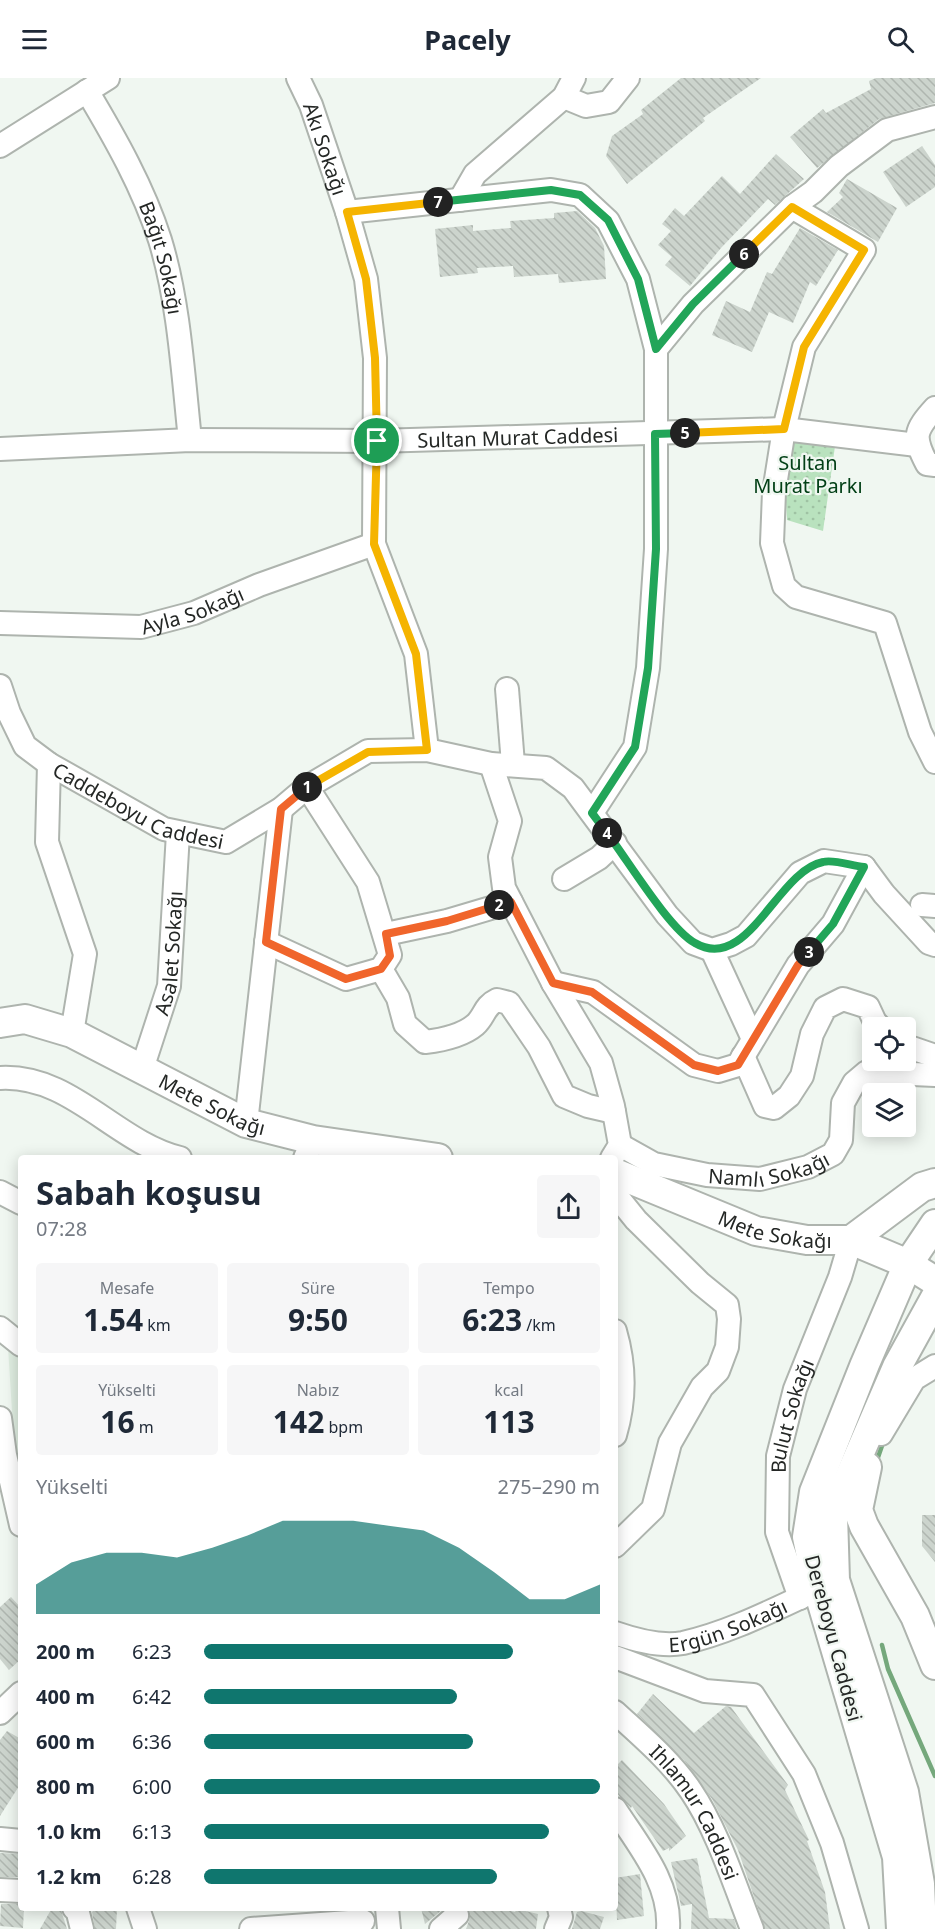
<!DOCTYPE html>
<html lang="tr">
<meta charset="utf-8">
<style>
body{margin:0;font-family:"Noto Sans",sans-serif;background:#f6f6f7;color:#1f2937;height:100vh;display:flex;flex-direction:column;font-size:22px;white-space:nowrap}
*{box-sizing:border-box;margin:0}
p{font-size:20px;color:#747a83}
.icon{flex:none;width:33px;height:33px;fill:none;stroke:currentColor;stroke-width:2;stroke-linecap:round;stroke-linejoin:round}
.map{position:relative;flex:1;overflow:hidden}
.sheet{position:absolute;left:18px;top:1077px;width:600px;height:756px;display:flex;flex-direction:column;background:#fff;border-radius:6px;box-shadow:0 3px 15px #0003}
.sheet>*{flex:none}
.tools{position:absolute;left:862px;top:939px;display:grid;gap:12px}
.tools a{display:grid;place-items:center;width:54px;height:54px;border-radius:6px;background:#fff;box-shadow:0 3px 15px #0003;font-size:30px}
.pin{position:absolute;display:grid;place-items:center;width:51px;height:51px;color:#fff;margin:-26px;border:3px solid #fff;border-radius:50%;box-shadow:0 2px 6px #0007}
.km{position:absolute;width:30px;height:30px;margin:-15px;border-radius:50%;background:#222;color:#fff;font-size:16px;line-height:30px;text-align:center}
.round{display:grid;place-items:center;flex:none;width:63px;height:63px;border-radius:6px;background:#f6f6f7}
.summary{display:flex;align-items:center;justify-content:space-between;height:102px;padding:0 18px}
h1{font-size:33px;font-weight:700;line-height:45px}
.figures{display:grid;grid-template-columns:repeat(3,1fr);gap:9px;height:102px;padding:6px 18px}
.figures div{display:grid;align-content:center;border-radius:6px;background:#f6f6f7;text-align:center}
.figures b{font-size:30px;font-weight:700}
.figures small{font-size:16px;font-weight:400}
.figures p{font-size:16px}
.chart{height:168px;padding:12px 18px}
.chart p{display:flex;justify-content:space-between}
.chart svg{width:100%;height:108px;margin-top:6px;fill:#0f766e;opacity:.7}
ul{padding:0 18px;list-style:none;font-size:20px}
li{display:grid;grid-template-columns:96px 72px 1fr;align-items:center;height:45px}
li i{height:15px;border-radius:8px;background:#0f766e}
header{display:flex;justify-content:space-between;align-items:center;height:78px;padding:0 18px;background:#fff;font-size:27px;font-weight:700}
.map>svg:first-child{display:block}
</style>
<header><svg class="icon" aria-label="menu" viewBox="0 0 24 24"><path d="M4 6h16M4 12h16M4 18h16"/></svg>Pacely<svg class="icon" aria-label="search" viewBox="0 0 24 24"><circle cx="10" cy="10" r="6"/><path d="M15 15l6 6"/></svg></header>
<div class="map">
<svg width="935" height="1851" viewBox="0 0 935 1851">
<defs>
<pattern id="green-dots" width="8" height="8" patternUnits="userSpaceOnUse" patternTransform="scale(1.5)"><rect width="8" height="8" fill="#b9e2be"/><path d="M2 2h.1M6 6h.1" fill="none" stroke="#9fc2a3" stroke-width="1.8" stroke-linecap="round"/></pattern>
<pattern id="building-back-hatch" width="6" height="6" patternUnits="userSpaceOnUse" patternTransform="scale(1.5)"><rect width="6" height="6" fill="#ccd4cd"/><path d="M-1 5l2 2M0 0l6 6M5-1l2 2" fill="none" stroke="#afb6b0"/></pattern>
</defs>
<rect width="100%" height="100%" fill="#f0f7f1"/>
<path fill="#dfede1" d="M8 1269 21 1282V1411L13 1349Z"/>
<path fill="url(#green-dots)" d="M797 357 836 361 823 453 787 442 784 392Z"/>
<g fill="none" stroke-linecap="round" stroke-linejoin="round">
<g stroke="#75a87c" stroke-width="4.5">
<path d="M876 1385 884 1362"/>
<path d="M882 1567 888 1591 935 1698"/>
</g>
</g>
<g fill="url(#building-back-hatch)">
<path d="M681 0H761L703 40 705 43 627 106 606 78 612 58 643 36 641 32Z"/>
<path d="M876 0H935V25L879 41 817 90 790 59 823 31 826 35 871 11 869 3Z"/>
<path d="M922 68 935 87V109L906 129 883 94Z"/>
<path d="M776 76 804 101 775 127 768 121 721 170 690 208 665 187 672 179 658 167 671 153 662 146 675 130 684 138 722 98 740 116Z"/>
<path d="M847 101 897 130 878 164 827 134 843 119 839 115Z"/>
<path d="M577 133 595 150 604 168 606 201 559 205 558 196 514 199 513 188 477 190 478 195 440 199 435 151 473 147V153L511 150 510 143 554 140V135Z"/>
<path d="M800 150 838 172 816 208 810 204 793 245 769 234 752 274 712 257 726 223 750 234 767 194 772 196Z"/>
<path d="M922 1437H935V1484L922 1468Z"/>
<path d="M11 1519 21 1530V1581L9 1592 0 1581V1529Z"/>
<path d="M653 1616 694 1655 726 1628 731 1629 788 1707 785 1712 809 1762 807 1763 825 1814 830 1851H765L738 1772 712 1721 684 1682 637 1636Z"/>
<path d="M7 1653 21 1661V1705L0 1738V1662Z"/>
<path d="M622 1682 664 1726 686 1758 669 1773V1770L663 1773 632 1728 631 1730 619 1718 615 1711V1689Z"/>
<path d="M0 1775 21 1776V1799H0Z"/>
<path d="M697 1780 709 1840 734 1841 737 1851H691L692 1826 681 1828 671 1784Z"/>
<path d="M640 1796 644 1838 617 1842 615 1800Z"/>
<path d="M1 1826H21V1830H24L23 1850 0 1848Z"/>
<path d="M52 1830 61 1832 67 1851H40Z"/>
<path d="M421 1830H442V1832L425 1846Z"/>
<path d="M469 1830H496L515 1834 517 1831 538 1836 536 1851H466L470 1840Z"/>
<path d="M95 1831H117L116 1851H95L92 1834Z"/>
<path d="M581 1833 604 1839 600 1851H572L577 1834Z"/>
</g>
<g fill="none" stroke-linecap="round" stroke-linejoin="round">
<defs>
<g id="minor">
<path id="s1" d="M298 0 311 27 347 134 366 201 375 280 374 466 416 576 427 672"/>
<path id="s2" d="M87 13C115 60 143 109 160 162 179 224 183 296 190 362"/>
<path d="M564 19 586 28 609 24 628 0"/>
<path d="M0 68 108 0"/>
<path d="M460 122 475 96 564 19 574 0"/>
<path d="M792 129 864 172 804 269 784 351 774 414 772 465 784 508 796 519 885 545 920 654 935 684"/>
<path d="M347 134 551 112 580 117 608 143 638 201 656 271V471L648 590 635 669 592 735"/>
<path d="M656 271 693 226 792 129 813 114 839 88 887 52 935 39"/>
<path d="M935 330C914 353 913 359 927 386L935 387"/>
<path id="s3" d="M0 371 190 362 377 363 784 351 917 367"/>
<path id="s4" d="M0 545 141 549 194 535 259 507 374 466"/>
<path id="s5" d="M0 608 9 635 25 668 49 686 164 751 226 764 281 731 307 709 368 673 427 672 491 686 546 690 573 710 667 837 693 865 712 872 731 866 746 858 800 795 824 783 864 789 884 816 929 865 935 867"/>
<path d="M507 611 513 686"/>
<path d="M49 686 47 764 85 876 72 955"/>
<path d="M491 686 510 743 500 779 504 810 553 905 601 985 613 1028 620 1067 612 1080"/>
<path d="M564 801 599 780 615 765"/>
<path d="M922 827 935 828"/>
<path d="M386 856 447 843 511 824"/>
<path d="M266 864 346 901 381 891 390 877 368 804 307 709"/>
<path d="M712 872 753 961"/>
<path d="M381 891 398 920 405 946 425 964C442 962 462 958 475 947 485 938 484 928 497 922L509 925 539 969 564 1018 588 1028 614 1034"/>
<path d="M553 905 593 914 694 987 718 993 738 987 798 887 833 846 864 789"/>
<path d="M906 968 935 978"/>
<path d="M743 978 765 1028 774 1030 789 1018 802 998 812 956 825 930 843 921 868 929 875 944 881 950"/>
<path id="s6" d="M142 991 169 908 178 755"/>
<path d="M0 1000C71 996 115 1064 180 1080"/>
<path d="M246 1045 281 731"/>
<path id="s7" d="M620 1067 654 1086 707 1097 760 1101 808 1089 833 1076 841 1062 843 1025 854 1005 867 994 935 997"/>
<path d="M305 1080 313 1062"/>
<path d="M0 1114 21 1125"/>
<path d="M615 1116 636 1142 700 1205 727 1227 729 1241 727 1269 718 1293 702 1309 670 1365 653 1431 615 1468"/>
<path d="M0 1250 21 1267"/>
<path d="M615 1253C625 1287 625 1323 615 1357"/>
<path d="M0 1340 5 1377 21 1447"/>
<path d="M881 1356 914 1301 935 1288"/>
<path id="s8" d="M800 1520 777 1454 778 1378 795 1311 840 1199 851 1162"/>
<path id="s9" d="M615 1555C635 1562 662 1569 683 1565 728 1555 771 1533 812 1514"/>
<path d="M615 1579 705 1613 753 1617 804 1696 832 1765 857 1851"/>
<path id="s10" d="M615 1634C641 1658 671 1683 691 1713 717 1751 735 1808 752 1851"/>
<path d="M0 1635 21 1615"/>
<path d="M615 1731C639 1768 671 1805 668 1851"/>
<path d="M0 1761 21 1763"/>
<path d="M0 1812 21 1813"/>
<path d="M74 1830 77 1831 82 1851"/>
<path d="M138 1830 145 1851"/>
<path d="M387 1830 389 1851"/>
<path d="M251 1851 363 1843"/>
<path d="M441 1851 457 1837 455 1830"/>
<path d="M556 1851 561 1839 559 1830"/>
</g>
<g id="major">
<path id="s11" d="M0 945 25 941 72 955 246 1045 313 1062 438 1080"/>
<path id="s12" d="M615 1095 756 1153 807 1162H851L908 1186 935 1203"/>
<path d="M851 1162 922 1109 935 1105"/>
<path d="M867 1389 858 1432 864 1448 915 1538 935 1587"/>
<path d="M901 1851 897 1779 818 1512 807 1459 814 1414 865 1286 908 1186 935 1146"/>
<path d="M922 1851 920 1806 904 1714 835 1502 833 1437 897 1289 935 1220"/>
</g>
</defs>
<use href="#minor" stroke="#aeb4ae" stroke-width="26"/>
<use href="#major" stroke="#aeb4ae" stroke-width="32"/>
<use href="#minor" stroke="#fff" stroke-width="22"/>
<use href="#major" stroke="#fff" stroke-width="28"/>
</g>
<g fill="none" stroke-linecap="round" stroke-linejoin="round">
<defs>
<path id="split-1" d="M307 709 368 674 427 672 416 576 374 466 377 363"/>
<path id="split-2" d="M307 709 281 731 266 864 346 901 381 891 390 878 386 856 447 843 499 827"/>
<path id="split-3" d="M499 827 511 824 553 905 592 914 694 987 718 993 738 987 798 887 809 874"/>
<path id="split-4" d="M607 755C627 781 669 851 695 865 748 896 777 793 823 784 834 781 852 788 864 789L833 846 809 874"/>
<path id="split-5" d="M607 755 592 735 635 669 648 590 656 471 655 356 685 355"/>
<path id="split-6" d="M685 355 784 351 804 269 864 172 792 129 744 176"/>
<path id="split-7" d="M438 124 551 112 580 117 608 142 638 201 656 271 693 226 744 176"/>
<path id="split-8" d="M377 363 375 280 366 201 347 134 438 124"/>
</defs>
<use href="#split-1" stroke="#fff" stroke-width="12"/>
<use href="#split-2" stroke="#fff" stroke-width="12"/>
<use href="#split-3" stroke="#fff" stroke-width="12"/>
<use href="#split-4" stroke="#fff" stroke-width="12"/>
<use href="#split-5" stroke="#fff" stroke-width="12"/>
<use href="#split-6" stroke="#fff" stroke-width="12"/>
<use href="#split-7" stroke="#fff" stroke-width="12"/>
<use href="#split-8" stroke="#fff" stroke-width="12"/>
<use href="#split-1" stroke="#f5b400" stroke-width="8"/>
<use href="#split-2" stroke="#f0652b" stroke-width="8"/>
<use href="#split-3" stroke="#f0652b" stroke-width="8"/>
<use href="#split-4" stroke="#22a559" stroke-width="8"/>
<use href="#split-5" stroke="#22a559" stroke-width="8"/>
<use href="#split-6" stroke="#f5b400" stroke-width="8"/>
<use href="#split-7" stroke="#22a559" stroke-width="8"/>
<use href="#split-8" stroke="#f5b400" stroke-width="8"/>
</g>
<g text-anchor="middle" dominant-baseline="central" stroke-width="4.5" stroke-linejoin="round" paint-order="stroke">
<g font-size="20" fill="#242725" stroke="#f0f7f1">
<text stroke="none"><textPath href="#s1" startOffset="76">Akı Sokağı</textPath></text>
<text stroke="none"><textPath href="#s2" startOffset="184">Bağıt Sokağı</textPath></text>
<text stroke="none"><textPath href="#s3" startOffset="518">Sultan Murat Caddesi</textPath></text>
<text stroke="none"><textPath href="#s4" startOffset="195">Ayla Sokağı</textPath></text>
<text stroke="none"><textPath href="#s5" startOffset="195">Caddeboyu Caddesi</textPath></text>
<text stroke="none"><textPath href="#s6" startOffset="120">Asalet Sokağı</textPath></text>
<text stroke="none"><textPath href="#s11" startOffset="232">Mete Sokağı</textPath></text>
<text stroke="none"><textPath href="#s7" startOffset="156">Namlı Sokağı</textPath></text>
<text stroke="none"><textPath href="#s12" startOffset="171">Mete Sokağı</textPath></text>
<text stroke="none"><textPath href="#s8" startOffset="188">Bulut Sokağı</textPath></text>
<text stroke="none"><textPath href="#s9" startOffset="117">Ergün Sokağı</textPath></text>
<text transform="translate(834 1560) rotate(75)">Dereboyu Caddesi</text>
<text stroke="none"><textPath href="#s10" startOffset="130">Ihlamur Caddesi</textPath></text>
</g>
<g font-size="20" fill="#034017" stroke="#f0f7f1">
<text x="808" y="384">Sultan<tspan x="808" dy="23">Murat Parkı</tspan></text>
</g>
</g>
</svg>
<div class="tools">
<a><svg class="icon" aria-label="locate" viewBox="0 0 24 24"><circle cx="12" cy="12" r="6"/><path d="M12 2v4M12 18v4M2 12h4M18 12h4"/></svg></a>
<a><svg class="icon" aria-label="layers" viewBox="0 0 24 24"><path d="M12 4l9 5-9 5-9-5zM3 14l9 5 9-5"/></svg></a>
</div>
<div class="pin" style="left:377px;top:363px;background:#1e9e55"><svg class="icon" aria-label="arrive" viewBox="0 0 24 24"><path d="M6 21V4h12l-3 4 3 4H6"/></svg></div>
<b class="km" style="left:307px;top:709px">1</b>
<b class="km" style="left:499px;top:827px">2</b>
<b class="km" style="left:809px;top:874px">3</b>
<b class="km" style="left:607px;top:755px">4</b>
<b class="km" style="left:685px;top:355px">5</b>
<b class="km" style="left:744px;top:176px">6</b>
<b class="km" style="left:438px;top:124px">7</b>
<section class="sheet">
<div class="summary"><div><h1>Sabah koşusu</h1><p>07:28</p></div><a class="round"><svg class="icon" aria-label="share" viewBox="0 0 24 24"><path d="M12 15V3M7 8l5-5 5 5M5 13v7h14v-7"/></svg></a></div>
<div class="figures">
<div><p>Mesafe</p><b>1.54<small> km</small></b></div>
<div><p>Süre</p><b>9:50</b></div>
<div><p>Tempo</p><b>6:23<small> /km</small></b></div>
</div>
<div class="figures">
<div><p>Yükselti</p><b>16<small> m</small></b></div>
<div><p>Nabız</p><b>142<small> bpm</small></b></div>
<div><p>kcal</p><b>113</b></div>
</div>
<div class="chart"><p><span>Yükselti</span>275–290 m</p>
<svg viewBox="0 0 160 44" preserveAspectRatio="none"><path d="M0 44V32L10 23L20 19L30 19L40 21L50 17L60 12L70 6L80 6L90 6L100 8L110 10L120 17L130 27L140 38L150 38L160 32V44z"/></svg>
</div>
<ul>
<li><b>200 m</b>6:23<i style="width:78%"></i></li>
<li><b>400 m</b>6:42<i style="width:64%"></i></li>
<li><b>600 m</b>6:36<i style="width:68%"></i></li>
<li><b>800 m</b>6:00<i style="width:100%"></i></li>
<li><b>1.0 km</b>6:13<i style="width:87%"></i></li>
<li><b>1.2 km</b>6:28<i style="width:74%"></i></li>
</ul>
</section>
</div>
